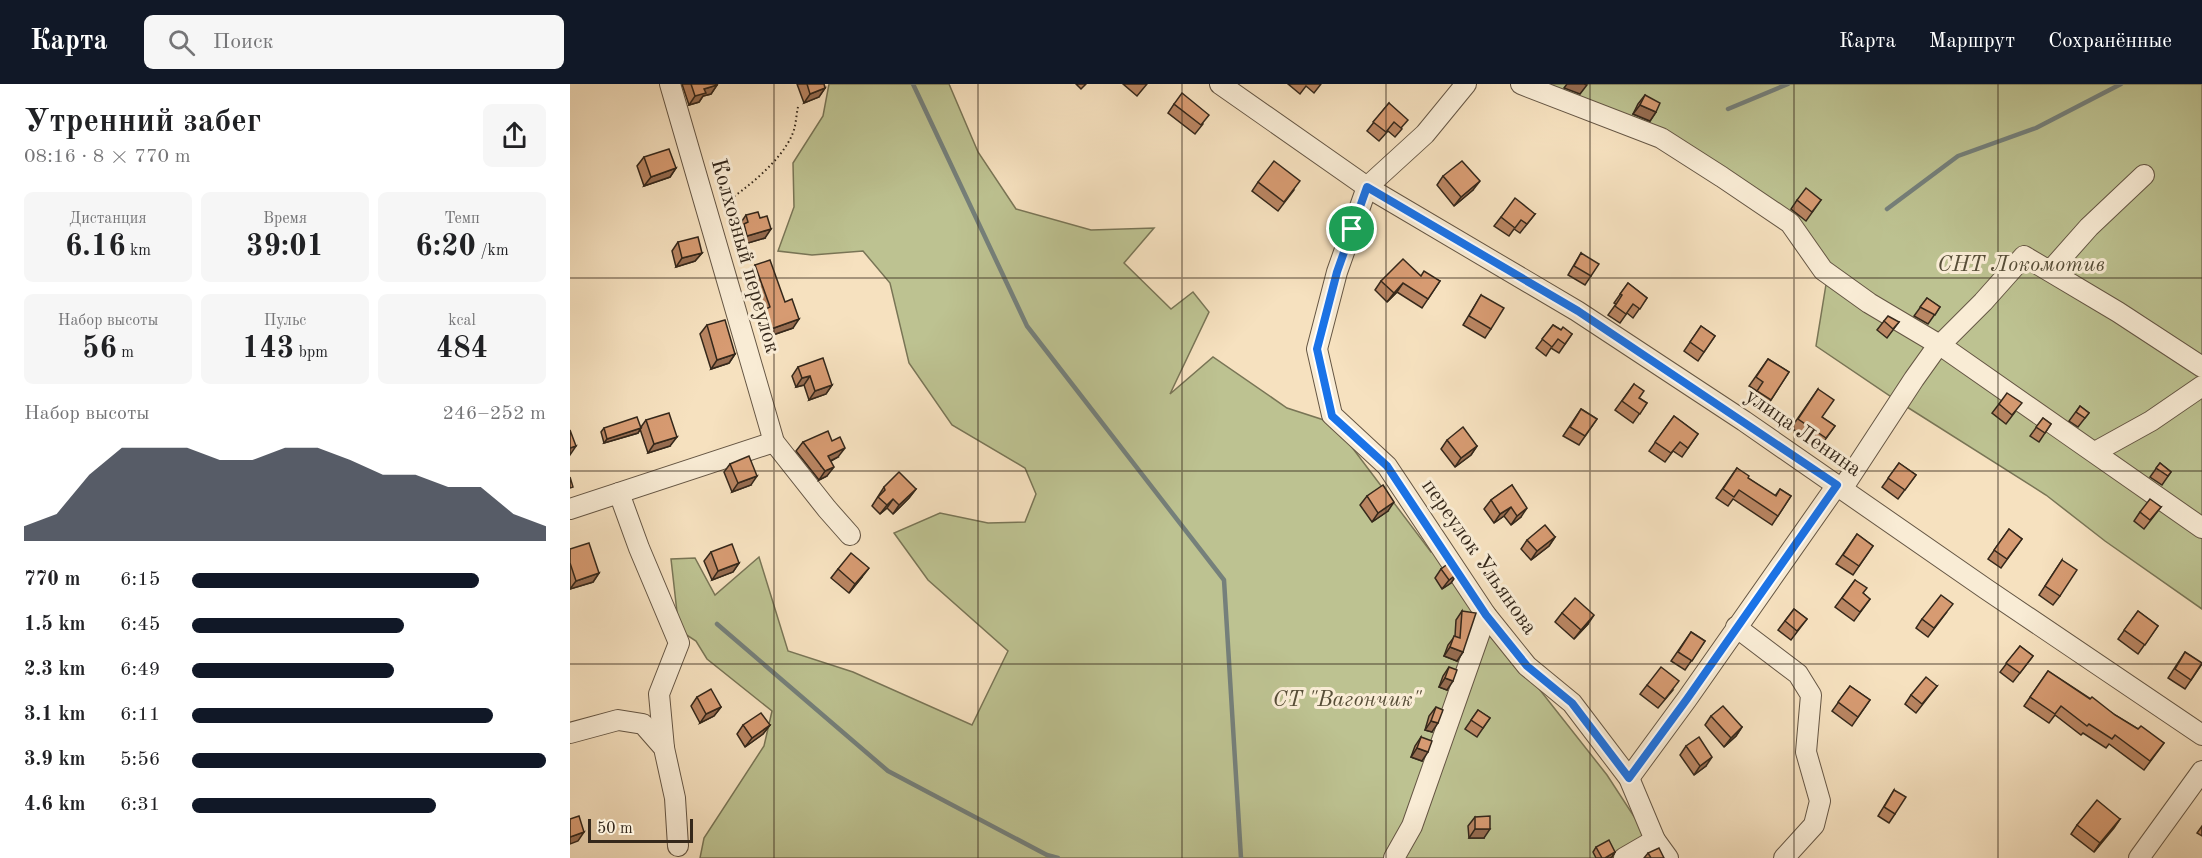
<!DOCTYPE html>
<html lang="ru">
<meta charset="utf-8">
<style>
body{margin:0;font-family:"Old Standard TT",serif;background:#f6f6f6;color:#202124;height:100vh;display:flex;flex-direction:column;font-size:22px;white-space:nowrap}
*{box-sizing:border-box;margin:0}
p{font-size:20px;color:#757577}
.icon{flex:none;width:33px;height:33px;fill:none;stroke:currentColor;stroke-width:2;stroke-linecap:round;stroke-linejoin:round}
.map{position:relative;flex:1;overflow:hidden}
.sheet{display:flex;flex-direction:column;background:#fff;width:570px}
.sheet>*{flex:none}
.scale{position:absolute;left:18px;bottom:15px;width:105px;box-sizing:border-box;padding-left:6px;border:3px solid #35281b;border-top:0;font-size:16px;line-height:21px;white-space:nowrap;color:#35281b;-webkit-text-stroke:4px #f9ecd5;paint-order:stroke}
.pin{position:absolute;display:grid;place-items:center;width:51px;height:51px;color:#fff;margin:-26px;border:3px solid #fff;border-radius:50%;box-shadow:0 2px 6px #0007}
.round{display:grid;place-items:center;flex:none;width:63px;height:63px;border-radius:9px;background:#f6f6f6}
.overview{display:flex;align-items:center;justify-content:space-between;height:102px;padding:0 24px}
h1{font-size:33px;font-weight:800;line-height:45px}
.stats{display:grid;grid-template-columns:repeat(3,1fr);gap:9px;height:102px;padding:6px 24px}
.stats div{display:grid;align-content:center;border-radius:9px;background:#f6f6f6;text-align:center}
.stats b{font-size:30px;font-weight:800}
.stats small{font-size:16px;font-weight:400}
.stats p{font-size:16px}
.chart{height:168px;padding:12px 24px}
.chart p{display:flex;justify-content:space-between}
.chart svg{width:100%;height:108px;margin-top:6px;fill:#111827;opacity:.7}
ul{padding:0 24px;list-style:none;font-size:20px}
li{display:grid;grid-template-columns:96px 72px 1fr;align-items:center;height:45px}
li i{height:15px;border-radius:8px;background:#111827}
header{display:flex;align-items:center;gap:36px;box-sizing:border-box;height:84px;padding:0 30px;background:#111827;color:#fff}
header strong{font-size:28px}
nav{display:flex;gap:33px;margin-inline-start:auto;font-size:21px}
.search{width:420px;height:54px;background:#f6f6f6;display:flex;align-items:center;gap:15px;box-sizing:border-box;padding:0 21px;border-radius:9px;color:#757577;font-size:22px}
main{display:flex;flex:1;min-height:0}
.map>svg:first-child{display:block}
</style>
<header>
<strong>Карта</strong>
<div class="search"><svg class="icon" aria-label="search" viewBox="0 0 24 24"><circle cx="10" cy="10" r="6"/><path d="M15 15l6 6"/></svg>Поиск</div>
<nav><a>Карта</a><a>Маршрут</a><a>Сохранённые</a></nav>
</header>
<main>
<section class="sheet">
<div class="overview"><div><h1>Утренний забег</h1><p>08:16 · 8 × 770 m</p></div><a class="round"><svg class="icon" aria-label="share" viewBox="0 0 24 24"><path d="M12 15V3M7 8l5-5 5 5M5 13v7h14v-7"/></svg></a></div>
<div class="stats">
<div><p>Дистанция</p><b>6.16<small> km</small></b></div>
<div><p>Время</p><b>39:01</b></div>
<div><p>Темп</p><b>6:20<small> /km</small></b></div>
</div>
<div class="stats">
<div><p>Набор высоты</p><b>56<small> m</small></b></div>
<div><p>Пульс</p><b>143<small> bpm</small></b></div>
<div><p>kcal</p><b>484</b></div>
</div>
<div class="chart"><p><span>Набор высоты</span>246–252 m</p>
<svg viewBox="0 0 160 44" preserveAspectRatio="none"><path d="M0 44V38L10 33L20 17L30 6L40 6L50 6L60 11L70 11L80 6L90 6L100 11L110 17L120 17L130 22L140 22L150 33L160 38V44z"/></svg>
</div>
<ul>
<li><b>770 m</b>6:15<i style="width:81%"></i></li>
<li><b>1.5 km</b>6:45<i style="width:60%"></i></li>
<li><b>2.3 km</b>6:49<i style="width:57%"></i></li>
<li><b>3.1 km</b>6:11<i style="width:85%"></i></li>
<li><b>3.9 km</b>5:56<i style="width:100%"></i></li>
<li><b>4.6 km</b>6:31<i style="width:69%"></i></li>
</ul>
</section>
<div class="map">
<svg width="1632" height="774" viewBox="0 0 1632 774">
<rect width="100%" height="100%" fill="#f6e1bf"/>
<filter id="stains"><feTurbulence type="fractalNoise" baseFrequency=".00333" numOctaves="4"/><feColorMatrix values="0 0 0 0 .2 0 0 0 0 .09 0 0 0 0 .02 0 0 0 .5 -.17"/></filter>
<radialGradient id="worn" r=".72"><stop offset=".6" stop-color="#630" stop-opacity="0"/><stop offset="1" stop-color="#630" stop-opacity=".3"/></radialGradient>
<g fill="#bdc291" stroke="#797556" stroke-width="1.5">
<path d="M259 0H379L408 68 446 125 521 146 584 144 554 179 601 225 623 208 639 228 600 310 643 273 717 324 760 338 778 358 861 468 867 464 906 525 1037 691 1091 774H130L134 754 194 662 202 627 137 575 126 557 109 546 101 475 125 474 145 511 189 473 218 567 283 588 402 641 438 567 358 496 324 449 370 429 418 439 455 438 466 410 455 384 382 341 339 279 320 199 293 167 242 171 208 167 224 123 223 79 253 32Z"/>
<path d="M974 0H1632V525L1535 457 1476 411 1326 316 1246 262 1259 182 1232 140Z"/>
</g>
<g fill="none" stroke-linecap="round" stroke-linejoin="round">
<g stroke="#75807b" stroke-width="4.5">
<path d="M343 0 457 242 654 496 671 774"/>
<path d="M1158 25 1218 0"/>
<path d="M1317 125 1388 72 1466 44 1551 0"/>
<path d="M147 540 318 687 477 771 488 774"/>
</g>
<defs>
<g id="minor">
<path d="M100 0 204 358 257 425 280 451"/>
<path d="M650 0 797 103 1007 227 1174 337 1416 505 1632 651"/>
<path d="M896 0 855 50 797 103 767 188 747 265 762 331 817 382 916 531 957 582 1002 619 1059 694 1085 756 1098 774"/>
<path d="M951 0 1091 54 1152 93 1220 139 1253 186 1299 219 1373 263 1632 444"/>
<path d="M1480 187 1519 143 1574 91"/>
<path d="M1525 368 1581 337 1632 302"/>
<path d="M1272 405 1344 295 1364 267 1413 218 1454 172 1548 228 1632 283"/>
<path d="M49 409 69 464 109 559 89 610 94 664"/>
<path d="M0 425 204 358"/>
<path d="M1166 543 1228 590 1241 611 1236 668 1250 717 1244 741 1214 774"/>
<path d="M0 649 48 636 73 640 94 664 105 714 108 762"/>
<path d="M1059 694 1117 615 1267 401"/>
<path d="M824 774 842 742 916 531"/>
<path d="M1054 774 1085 756"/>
<path d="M1569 774 1632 687"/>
</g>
</defs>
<use href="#minor" stroke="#655644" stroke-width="22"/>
<path stroke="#35281b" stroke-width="2" stroke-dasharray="1.5 3" stroke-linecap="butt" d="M153 120C176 105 211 77 222 51 226 43 226 32 228 23"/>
<use href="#minor" stroke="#f9ecd5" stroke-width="20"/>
</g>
<g fill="#b98562" stroke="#35281b" stroke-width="1.5">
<path d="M112 0H147V1L141 10 133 12 129 18 119 21Z"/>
<path d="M227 0H254L255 4 249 13 234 19Z"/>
<path d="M506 0H516L511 5Z"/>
<path d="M553 0H577L567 12Z"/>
<path d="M718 0H751L744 9 736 2 730 10Z"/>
<path d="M1075 11 1086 28 1080 37 1063 30 1068 20Z"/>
<path d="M819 19 832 45 825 53 818 47 809 57 797 47Z"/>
<path d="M604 20 633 40 625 50 598 29Z"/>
<path d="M74 73 106 84 100 93 74 102 67 82Z"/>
<path d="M873 92 903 106 884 122 867 101Z"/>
<path d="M688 98 724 106 708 127 682 107Z"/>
<path d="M1227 116H1251L1236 137 1221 125Z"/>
<path d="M965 130 950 149 944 145 939 152 924 142 931 133Z"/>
<path d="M176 131 195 154 171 161 167 149 171 144 170 140Z"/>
<path d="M108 158 132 169 125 177 106 183 102 167Z"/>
<path d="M1011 169 1021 192 1015 201 998 191Z"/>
<path d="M185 181 215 218 223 244 194 254 188 235 192 228 179 190Z"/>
<path d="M851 192 870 197 852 224 827 208 817 218 805 206 811 197Z"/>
<path d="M1058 199 1077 214 1063 234 1057 229 1050 239 1038 231 1046 220 1044 219Z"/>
<path d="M911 211 921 245 915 254 893 241Z"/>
<path d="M1357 214 1370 223 1358 240 1344 232Z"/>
<path d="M1314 237 1329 238 1317 254 1307 246Z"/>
<path d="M137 241 165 270 159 279 141 285 130 250Z"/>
<path d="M983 241 991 246 1002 250 989 269 981 264 976 272 966 264Z"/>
<path d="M1131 242 1145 252 1128 277 1114 267Z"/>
<path d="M1198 275 1219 288 1195 325 1181 316 1187 307 1179 302Z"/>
<path d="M228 283 262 301 256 310 239 316 234 301 226 303 222 292Z"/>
<path d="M1064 300 1069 314 1077 319 1063 339 1045 326Z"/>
<path d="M1248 305 1252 333 1265 342 1250 363 1221 344Z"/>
<path d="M1429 320 1445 328 1436 340 1422 329Z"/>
<path d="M1510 322 1519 329 1508 343 1499 337Z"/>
<path d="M1011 325 1027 335 1009 361 993 352Z"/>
<path d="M1104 332 1128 350 1112 373 1103 367 1095 378 1079 367Z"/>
<path d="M1473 334 1481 340 1469 358 1460 352Z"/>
<path d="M76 336 100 362 78 369 70 345 68 349 34 359 31 348 34 344 71 343Z"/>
<path d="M877 356 907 362 901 371 885 383 871 365Z"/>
<path d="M233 358 268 373 261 377 257 392 249 396 226 367Z"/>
<path d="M1329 379 1346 391 1328 415 1312 403Z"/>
<path d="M1590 379 1601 388 1592 401 1580 393Z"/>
<path d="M160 380 181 401 162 408 154 388Z"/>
<path d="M1167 384 1178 394 1205 412 1210 405 1221 412 1202 441 1163 415 1158 422 1146 414Z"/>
<path d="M942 401 951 433 941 441 934 432 924 439 914 425 921 416Z"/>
<path d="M314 403 346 405 339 414 323 430 317 424 310 430 302 422Z"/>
<path d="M797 412 818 427 802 438 790 421Z"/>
<path d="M1591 423 1574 445 1564 437 1570 428Z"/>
<path d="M1439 445 1452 455 1431 484 1418 475Z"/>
<path d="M1287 450 1303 462 1283 491 1266 480Z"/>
<path d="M985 453 979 462 961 476 951 465 957 456Z"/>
<path d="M0 465 29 489 23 498 0 505Z"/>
<path d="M141 468 169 479 163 488 142 496 134 477Z"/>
<path d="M1492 476 1490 512 1483 521 1469 511Z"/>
<path d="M268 485 292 493 279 509 261 494Z"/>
<path d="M871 485 887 490 881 499 872 505 865 494Z"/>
<path d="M1285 496 1293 509 1300 515 1284 537 1265 523Z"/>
<path d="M1224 525 1237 535 1221 556 1208 546Z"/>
<path d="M892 527 893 568 887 577 874 572 878 561 885 552 886 536Z"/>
<path d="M1568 527 1588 542 1568 570 1548 555Z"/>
<path d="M992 529 1018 540 1004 555 985 538Z"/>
<path d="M1376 529 1358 553 1346 544 1352 535Z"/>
<path d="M1121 548 1135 557 1115 586 1101 577Z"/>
<path d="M1450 562 1463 572 1443 598 1430 588Z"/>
<path d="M1615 568 1632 580 1615 605 1598 594Z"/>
<path d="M879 583 877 606 869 603 873 592Z"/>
<path d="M1478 587 1545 631 1568 645 1594 659 1574 686 1539 660 1536 664 1513 649 1511 651 1485 631 1479 639 1454 622Z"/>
<path d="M1077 601 1103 606 1088 624 1070 610Z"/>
<path d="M1280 602 1300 616 1282 642 1262 627Z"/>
<path d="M1367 602 1346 629 1335 620 1341 611Z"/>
<path d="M127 613 151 623 144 632 130 639 121 622Z"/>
<path d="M866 623 862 648 855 646 859 632Z"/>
<path d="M908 626 920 634 907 653 895 645Z"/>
<path d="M1141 632 1172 643 1166 652 1154 663 1135 641Z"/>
<path d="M173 641H200L193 650 175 663 167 650Z"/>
<path d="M851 653 852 677 841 673 845 662Z"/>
<path d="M1116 662 1136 682 1124 691 1110 671Z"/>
<path d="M1324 706 1325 730 1319 739 1308 732Z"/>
<path d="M905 733 914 754H899L898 742Z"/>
<path d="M1550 735 1524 768 1501 750 1507 741Z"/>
<path d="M1632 742V752L1627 749Z"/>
<path d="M1026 763 1045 768 1042 773 1040 774H1026L1023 768Z"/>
<path d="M1078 769 1094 774H1074Z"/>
</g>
<g fill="#966c50" stroke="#35281b" stroke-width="1.5">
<path d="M997 0H1014L1017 1 1010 10 994 4Z"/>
<path d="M147 1 141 10 133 12 129 18 119 21 125 12 134 5Z"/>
<path d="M255 4 249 13 234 19 240 10Z"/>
<path d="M1070 21 1086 28 1080 37 1063 30Z"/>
<path d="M106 84 100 93 74 102 81 93Z"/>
<path d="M910 97 903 106 884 122 891 113Z"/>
<path d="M201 145 195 154 171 161 177 152Z"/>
<path d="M132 169 125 177 106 183 112 174Z"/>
<path d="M833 199 827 208 817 218 824 209Z"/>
<path d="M229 235 223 244 194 254 201 245Z"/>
<path d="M165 270 159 279 141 285 147 276Z"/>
<path d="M240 292 234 301 226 303 232 294Z"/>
<path d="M262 301 256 310 239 316 245 307Z"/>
<path d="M71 344 68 349 34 359 37 355Z"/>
<path d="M107 353 100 362 78 369 84 360Z"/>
<path d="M6 362 0 371V364Z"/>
<path d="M907 362 901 371 885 383 891 374Z"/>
<path d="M275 364 268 373 252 381 258 372Z"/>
<path d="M264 383 257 392 249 396 255 387Z"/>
<path d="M187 392 181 401 162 408 168 399Z"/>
<path d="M346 405 339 414 323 430 329 421Z"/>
<path d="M323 415 317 424 310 430 317 421Z"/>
<path d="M824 418 818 427 802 438 808 429Z"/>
<path d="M941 423 934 432 924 439 930 430Z"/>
<path d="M957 424 951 433 941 441 947 432Z"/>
<path d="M985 453 979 462 961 476 967 467Z"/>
<path d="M169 479 163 488 142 496 148 487Z"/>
<path d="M299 484 292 493 279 509 285 500Z"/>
<path d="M29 489 23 498 0 505 6 497Z"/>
<path d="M887 490 881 499 872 505 879 496Z"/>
<path d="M1024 531 1018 540 1004 555 1011 546Z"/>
<path d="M880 563 893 568 887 577 874 572Z"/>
<path d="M875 594 883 597 877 606 869 603Z"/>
<path d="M151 623 144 632 130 639 136 630Z"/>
<path d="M861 637 868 639 862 648 855 646Z"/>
<path d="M200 641 193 650 175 663 182 654Z"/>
<path d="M1172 643 1166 652 1154 663 1161 654Z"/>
<path d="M847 664 858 668 852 677 841 673Z"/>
<path d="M1142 673 1136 682 1124 691 1130 682Z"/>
<path d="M1550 735 1544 744 1524 768 1530 759Z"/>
<path d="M905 745H920L914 754H899Z"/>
<path d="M14 748 8 757 0 760V753Z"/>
<path d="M1045 768 1042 773 1040 774H1035Z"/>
</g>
<g fill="#d79b72" stroke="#35281b" stroke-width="1.5">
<path d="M121 0H147V1L134 5 136 9 125 12Z"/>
<path d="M237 0H254L255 4 240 10Z"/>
<path d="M612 9 639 31 631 41 604 20Z"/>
<path d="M1075 11 1090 19 1086 28 1070 21Z"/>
<path d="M819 19 838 36 831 44 824 38 816 48 803 38Z"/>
<path d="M99 65 106 84 81 93 74 73Z"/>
<path d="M704 77 730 97 714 118 688 98Z"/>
<path d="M892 77 910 97 891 113 873 92Z"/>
<path d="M1236 104 1251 116 1242 128 1227 116Z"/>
<path d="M945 114 965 130 957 140 951 136 945 144 931 133Z"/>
<path d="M188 128 190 134 197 132 201 145 177 152 174 140 178 138 176 131Z"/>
<path d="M128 153 132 169 112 174 108 158Z"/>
<path d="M1011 169 1029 180 1021 192 1004 182Z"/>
<path d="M833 175 851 192 854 187 870 197 858 215 833 199 824 209 811 197Z"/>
<path d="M200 176 215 218 222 215 229 235 201 245 194 226 200 223 185 181Z"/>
<path d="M1058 199 1077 214 1070 225 1063 220 1056 230 1045 222 1052 211 1050 210Z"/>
<path d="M911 211 934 224 921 245 899 232Z"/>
<path d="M1357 214 1370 223 1365 231 1350 223Z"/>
<path d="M1318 232 1329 238 1323 245 1314 237Z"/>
<path d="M155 236 165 270 147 276 137 241Z"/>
<path d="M983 241 991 246 993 243 1002 250 995 260 988 255 982 263 972 255Z"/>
<path d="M1131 242 1145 252 1134 268 1120 258Z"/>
<path d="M253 274 262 301 245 307 240 292 232 294 228 283Z"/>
<path d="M1198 275 1219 288 1201 316 1187 307 1193 298 1186 293Z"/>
<path d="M1064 300 1074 307 1069 314 1077 319 1070 330 1052 317Z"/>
<path d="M1248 305 1264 316 1252 333 1265 342 1256 354 1228 335Z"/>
<path d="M1437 309 1452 319 1442 331 1429 320Z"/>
<path d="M1510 322 1519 329 1515 334 1506 328Z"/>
<path d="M1011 325 1027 335 1015 352 1000 343Z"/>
<path d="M99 329 107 353 84 360 76 336Z"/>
<path d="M1104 332 1128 350 1118 364 1110 358 1101 369 1085 358Z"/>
<path d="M67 333 71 344 37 355 34 344Z"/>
<path d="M1473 334 1481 340 1475 349 1466 343Z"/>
<path d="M893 343 907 362 891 374 877 356Z"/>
<path d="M0 346 6 362 0 364Z"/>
<path d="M258 347 262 357 270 353 275 364 258 372 264 383 255 387 233 358Z"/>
<path d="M179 372 187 392 168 399 160 380Z"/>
<path d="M1329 379 1346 391 1335 406 1318 394Z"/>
<path d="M1590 379 1601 388 1598 392 1586 384Z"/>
<path d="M1167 384 1179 392 1178 394 1206 412 1210 405 1221 412 1208 432 1169 406 1164 413 1153 405Z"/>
<path d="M329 388 346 405 329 421 323 415 317 421 308 413 315 406 314 403Z"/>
<path d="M0 393 3 403 0 404Z"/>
<path d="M813 401 824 418 808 429 797 412Z"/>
<path d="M942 401 957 424 947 432 941 423 930 430 921 416Z"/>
<path d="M1580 415 1591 423 1580 436 1570 428Z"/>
<path d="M975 441 985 453 967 467 957 456Z"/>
<path d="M1439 445 1452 455 1437 475 1424 466Z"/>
<path d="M1287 450 1303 462 1289 482 1273 471Z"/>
<path d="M19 459 29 489 6 497 0 479V465Z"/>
<path d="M162 460 169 479 148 487 141 468Z"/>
<path d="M281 469 299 484 285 500 268 485Z"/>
<path d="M1492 476 1507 486 1490 512 1475 502Z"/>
<path d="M879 479 887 490 879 496 871 485Z"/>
<path d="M1285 496 1297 504 1293 509 1300 515 1290 528 1272 514Z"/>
<path d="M1371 511 1383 520 1364 544 1352 535Z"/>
<path d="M1005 514 1024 531 1011 546 992 529Z"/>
<path d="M1224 525 1237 535 1227 547 1215 537Z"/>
<path d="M892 527 906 529 893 568 880 563 884 552 890 554Z"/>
<path d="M1568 527 1588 542 1575 561 1554 546Z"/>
<path d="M1121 548 1135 557 1122 577 1108 568Z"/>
<path d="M1450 562 1463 572 1450 589 1436 579Z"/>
<path d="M1615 568 1632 579 1621 596 1605 585Z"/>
<path d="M879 583 887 586 883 597 875 594Z"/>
<path d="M1091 583 1109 597 1095 615 1077 601Z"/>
<path d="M1478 587 1520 615 1522 613 1545 631 1568 645 1571 642 1594 659 1580 677 1545 651 1542 655 1519 640 1517 642 1491 622 1485 630 1460 613Z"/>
<path d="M1356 593 1367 602 1352 620 1341 611Z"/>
<path d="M1280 602 1300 616 1288 633 1268 618Z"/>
<path d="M141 605 151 623 136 630 127 613Z"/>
<path d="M1153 622 1172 643 1161 654 1141 632Z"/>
<path d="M866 623 873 626 868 639 861 637Z"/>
<path d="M908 626 920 634 913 644 901 636Z"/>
<path d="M191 629 200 641 182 654 173 641Z"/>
<path d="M851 653 862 657 858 668 847 664Z"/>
<path d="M1129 653 1142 673 1130 682 1116 662Z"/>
<path d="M1324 706 1336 713 1325 730 1314 723Z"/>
<path d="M1527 716 1550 735 1530 759 1507 741Z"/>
<path d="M9 732 14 748 0 753V735Z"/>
<path d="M920 732V745H905V733Z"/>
<path d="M1039 756 1045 768 1035 774H1032L1026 763Z"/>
<path d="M1089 764 1094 774H1081L1078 769Z"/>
</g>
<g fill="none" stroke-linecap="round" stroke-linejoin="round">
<defs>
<path id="route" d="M797 103 1008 227 1267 401 1117 615 1059 694 1002 619 957 582 916 531 817 382 762 332 747 265 767 188Z"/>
</defs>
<use href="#route" stroke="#fff" stroke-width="12"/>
<use href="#route" stroke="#1a73e8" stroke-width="8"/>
</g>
<path fill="none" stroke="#35281b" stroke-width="1.5" stroke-opacity="0.55" d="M204 0V774M408 0V774M612 0V774M816 0V774M1020 0V774M1224 0V774M1428 0V774M0 194H1632M0 387H1632M0 580H1632"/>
<g text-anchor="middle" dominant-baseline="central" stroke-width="6" stroke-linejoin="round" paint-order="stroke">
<g font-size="22" fill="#35281b" stroke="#f9ecd5">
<text transform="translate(175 172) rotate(74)">Колхозный переулок</text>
<text transform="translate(1233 349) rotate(35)">улица Ленина</text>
<text transform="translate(909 473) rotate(55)">переулок Ульянова</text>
</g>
<g font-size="22" font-style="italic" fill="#574e38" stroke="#f9ecd5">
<text x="1451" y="181">СНТ Локомотив</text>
<text x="777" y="616">СТ "Вагончик"</text>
</g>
</g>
<rect width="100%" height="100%" filter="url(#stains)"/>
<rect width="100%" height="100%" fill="url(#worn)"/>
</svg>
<div class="scale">50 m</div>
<div class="pin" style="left:782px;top:145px;background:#1e9e55"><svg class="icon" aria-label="arrive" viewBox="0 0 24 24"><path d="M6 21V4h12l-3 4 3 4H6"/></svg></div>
</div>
</main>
